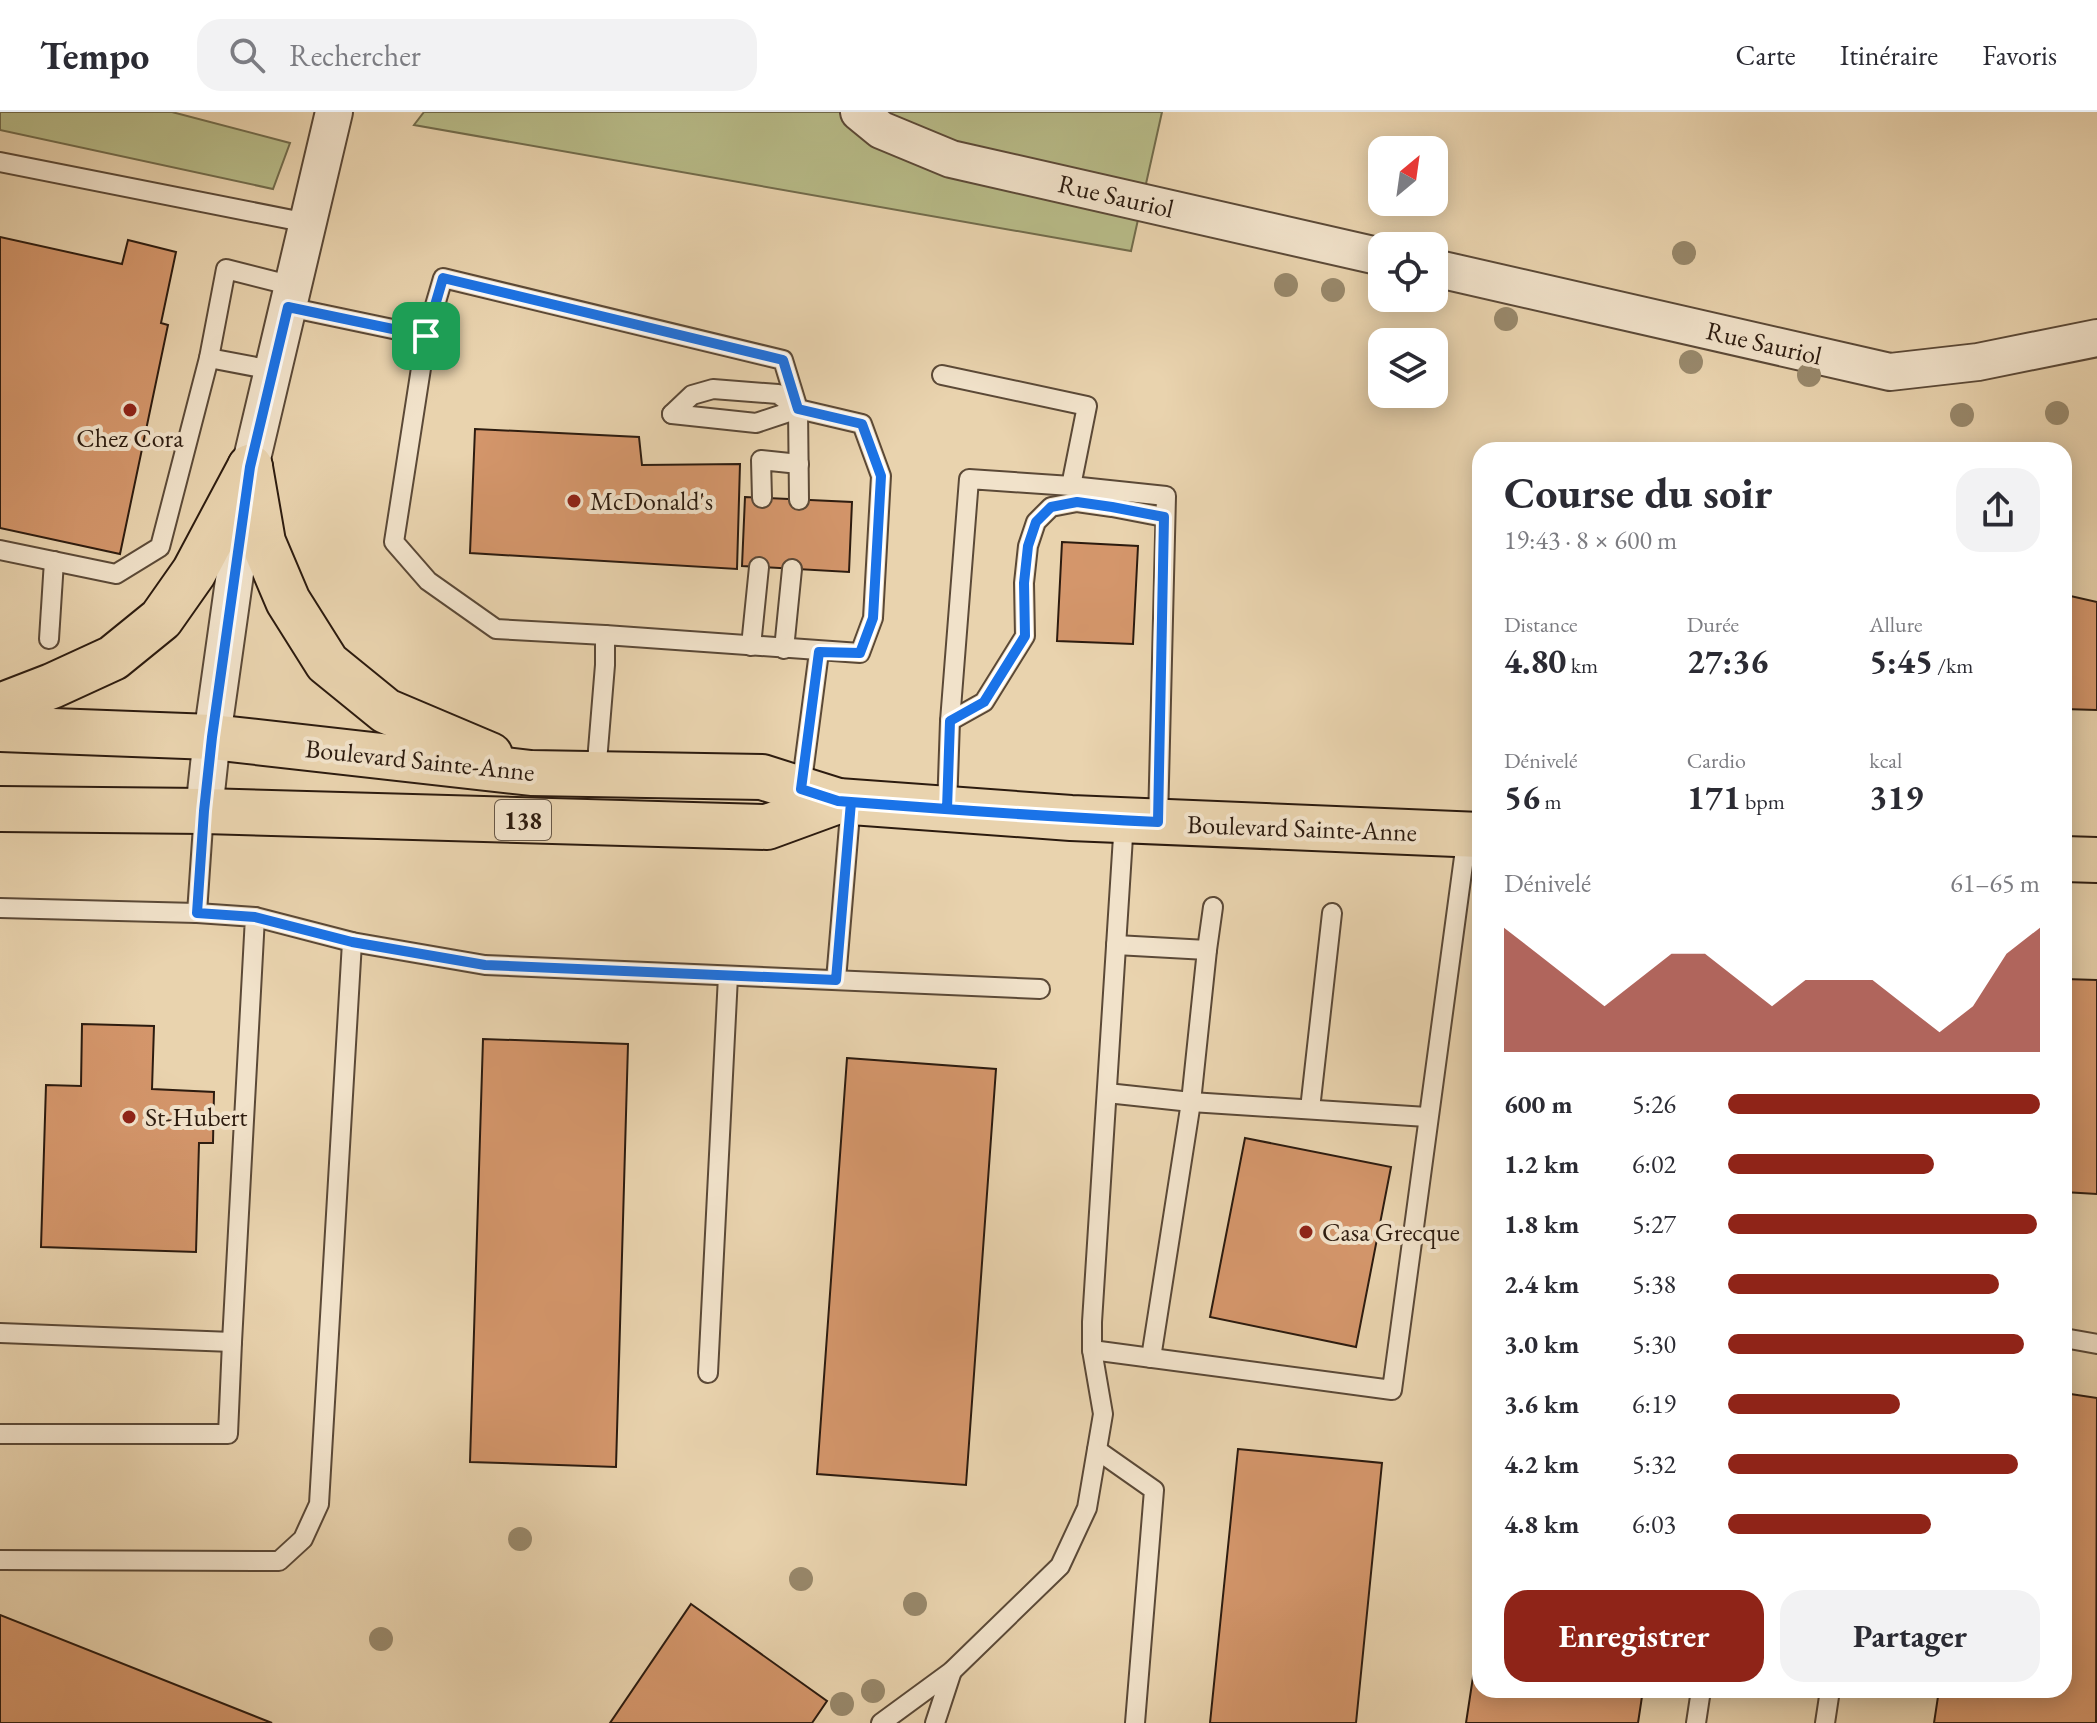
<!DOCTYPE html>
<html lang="fr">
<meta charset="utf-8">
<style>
body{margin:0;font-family:"EB Garamond",serif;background:#f2f2f3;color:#2b2b33;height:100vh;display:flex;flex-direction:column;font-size:30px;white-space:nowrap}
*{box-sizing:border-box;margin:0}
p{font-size:26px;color:#7c7c81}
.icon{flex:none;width:44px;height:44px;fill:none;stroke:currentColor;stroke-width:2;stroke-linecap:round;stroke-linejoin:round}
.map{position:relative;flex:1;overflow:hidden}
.details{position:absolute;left:1472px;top:330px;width:600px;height:1256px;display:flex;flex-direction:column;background:#fff;border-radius:24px;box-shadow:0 4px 20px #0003}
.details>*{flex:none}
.needle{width:52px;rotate:29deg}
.buttons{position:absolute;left:1368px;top:24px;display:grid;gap:16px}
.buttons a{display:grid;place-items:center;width:80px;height:80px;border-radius:16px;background:#fff;box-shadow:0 4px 20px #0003;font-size:40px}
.pin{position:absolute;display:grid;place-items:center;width:68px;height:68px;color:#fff;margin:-34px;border-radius:16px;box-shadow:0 4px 12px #0006}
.round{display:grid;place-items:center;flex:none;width:84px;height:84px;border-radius:24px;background:#f2f2f3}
.summary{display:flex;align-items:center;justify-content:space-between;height:136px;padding:0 32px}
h1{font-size:44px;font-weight:700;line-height:60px}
.figures{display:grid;grid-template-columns:repeat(3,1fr);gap:12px;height:136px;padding:8px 32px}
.figures div{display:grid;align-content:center}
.figures b{font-size:34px;font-weight:700}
.figures small{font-size:22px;font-weight:400}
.figures p{font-size:22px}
.chart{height:224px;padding:16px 32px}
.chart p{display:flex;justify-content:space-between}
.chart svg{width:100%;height:144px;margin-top:8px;fill:#8f2418;opacity:.7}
.primary-button{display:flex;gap:16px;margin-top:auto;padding:16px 32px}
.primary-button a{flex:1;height:92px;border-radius:24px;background:#8f2418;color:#fff;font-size:32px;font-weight:700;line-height:92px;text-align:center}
.primary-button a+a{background:#f2f2f3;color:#2b2b33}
ul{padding:0 32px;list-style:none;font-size:26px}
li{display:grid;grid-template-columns:128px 96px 1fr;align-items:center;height:60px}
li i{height:20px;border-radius:10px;background:#8f2418}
header{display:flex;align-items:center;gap:48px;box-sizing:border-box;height:112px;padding:0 40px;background:#fff;border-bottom:2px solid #e1e1e2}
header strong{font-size:38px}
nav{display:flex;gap:44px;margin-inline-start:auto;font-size:28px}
.search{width:560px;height:72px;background:#f2f2f3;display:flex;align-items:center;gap:20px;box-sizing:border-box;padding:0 28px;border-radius:24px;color:#7c7c81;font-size:30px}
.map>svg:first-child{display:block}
</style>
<header>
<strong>Tempo</strong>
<div class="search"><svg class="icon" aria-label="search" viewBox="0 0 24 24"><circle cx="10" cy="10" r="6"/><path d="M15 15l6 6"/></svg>Rechercher</div>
<nav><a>Carte</a><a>Itinéraire</a><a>Favoris</a></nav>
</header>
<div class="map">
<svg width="2097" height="1611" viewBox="0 0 2097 1611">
<rect width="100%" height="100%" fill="#e9d3ae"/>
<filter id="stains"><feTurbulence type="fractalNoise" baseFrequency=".0025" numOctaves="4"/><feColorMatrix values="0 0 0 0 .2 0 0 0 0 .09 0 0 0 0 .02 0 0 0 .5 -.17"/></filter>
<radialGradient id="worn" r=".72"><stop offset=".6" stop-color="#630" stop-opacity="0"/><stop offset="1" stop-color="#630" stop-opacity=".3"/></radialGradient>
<g fill="#b8bc89" stroke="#726c4c" stroke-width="2">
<path d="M0 0H172L290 31 273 77 0 18Z"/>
<path d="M424 0H1162L1131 139 414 13Z"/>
</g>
<g fill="#d4966b" stroke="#2c1b0f" stroke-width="2">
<path d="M0 125 122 152 128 128 176 140 161 211 168 213 120 442 0 416Z"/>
<path d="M475 317 639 325 642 353 740 352 737 457 470 441Z"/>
<path d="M745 385 852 390 849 460 742 454Z"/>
<path d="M1062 430 1138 434 1133 532 1057 529Z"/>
<path d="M2066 483 2097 490V598L2064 597V491Z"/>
<path d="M2065 867 2097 868V1082L2064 1080Z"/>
<path d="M82 912 154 914 152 977 214 980 213 1031H199L196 1140 41 1135 46 973 81 974Z"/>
<path d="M483 927 628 932 616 1355 470 1350Z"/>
<path d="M847 946 996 957 966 1373 817 1362Z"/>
<path d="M1245 1026 1391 1055 1356 1235 1210 1205Z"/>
<path d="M2064 1281 2097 1286 2096 1611H1934L1939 1578H2064Z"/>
<path d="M1238 1337 1382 1351 1356 1611H1210Z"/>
<path d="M691 1492 827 1589 812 1611H610Z"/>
<path d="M0 1503 272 1611H0Z"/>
<path d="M1480 1519V1578H1643L1638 1611H1466Z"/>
</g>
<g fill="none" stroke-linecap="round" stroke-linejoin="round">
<defs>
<g id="lane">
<path d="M0 50 308 111"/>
<path d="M288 195 426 224 443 166 783 248 798 297 799 388"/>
<path d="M426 224 394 430 428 469 496 517 605 523"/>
<path d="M209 246 272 258"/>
<path d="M942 263 1087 294 1071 374"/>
<path d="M672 302 756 311 798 297"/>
<path d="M762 386 761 348 799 352"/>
<path d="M0 438 116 462 160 435 209 246 226 157 293 174"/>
<path d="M49 527 54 449"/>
<path d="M751 534 759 455"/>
<path d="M784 537 792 457"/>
<path d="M950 609 984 590 1025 524 1024 471 1028 434 1036 410 1051 395 1077 390 1112 395 1164 405"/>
<path d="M596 662 605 553V523L860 541 873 506 881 364 862 312 798 297 778 282 713 277 692 283 672 302"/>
<path d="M801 677 819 540"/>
<path d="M947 697 950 609 969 367 1071 374 1166 384 1158 710"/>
<path d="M0 796 197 801 255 805 232 1230 0 1221"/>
<path d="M197 801 204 699"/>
<path d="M352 830 485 853 1040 877"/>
<path d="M1116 833 1207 838 1191 990 1151 1246"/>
<path d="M1207 838 1213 795"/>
<path d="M836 868 851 690"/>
<path d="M1107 981 1191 990 1427 1005"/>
<path d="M1310 997 1332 801"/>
<path d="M2064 1226 2097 1232"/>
<path d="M1092 1238 1392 1278 1467 723"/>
<path d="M708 1261 728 864"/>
<path d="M0 1322H228L232 1230"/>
<path d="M1097 1338 1154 1378 1135 1611"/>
<path d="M0 1448 279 1449 303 1427 319 1392 352 830 255 805"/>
<path d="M881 1611 952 1559 1060 1454 1087 1396 1103 1302 1092 1238V1210L1124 709"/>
<path d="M935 1611 952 1559"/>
<path d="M1696 1611 1701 1578"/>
<path d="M1825 1611 1830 1578"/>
</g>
<g id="street">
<path d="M859 0 881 18 951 47 1382 145"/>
<path d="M1434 156 1890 260 1978 250 2097 226"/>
<path d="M204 699 212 625 250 355 334 0"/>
</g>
<g id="primary">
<path d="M250 355 263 430 288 489 327 551 386 599 490 643"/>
<path d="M0 594 52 574 113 546 161 507 194 460 250 355"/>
<path d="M0 617 212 625 531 661 762 665 838 689 1071 706 1480 723"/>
<path d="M0 697 204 699 767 715 838 689"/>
<path d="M2064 747 2097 748"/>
</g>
</defs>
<use href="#lane" stroke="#5b4937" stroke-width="22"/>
<use href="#street" stroke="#5b4937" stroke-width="40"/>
<use href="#primary" stroke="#2c1b0f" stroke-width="48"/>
<use href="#lane" stroke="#f1e2ca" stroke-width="18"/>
<use href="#street" stroke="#f1e2ca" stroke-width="36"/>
<use href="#primary" stroke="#e9d3ae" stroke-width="44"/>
</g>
<g fill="#98886b">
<circle cx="1684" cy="141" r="12"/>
<circle cx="1286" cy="173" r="12"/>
<circle cx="1333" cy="178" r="12"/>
<circle cx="1506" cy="207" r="12"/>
<circle cx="1691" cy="250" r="12"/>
<circle cx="1809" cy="263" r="12"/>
<circle cx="2057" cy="301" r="12"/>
<circle cx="1962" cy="303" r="12"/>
<circle cx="520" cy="1427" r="12"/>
<circle cx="801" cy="1467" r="12"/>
<circle cx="915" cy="1492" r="12"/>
<circle cx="381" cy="1527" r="12"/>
<circle cx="873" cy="1579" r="12"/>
<circle cx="842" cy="1592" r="12"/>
</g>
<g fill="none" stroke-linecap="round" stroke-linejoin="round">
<defs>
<path id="route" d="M426 224 288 195 250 355 212 625 204 699 197 801 255 805 352 830 485 853 836 868 851 690C953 698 1055 705 1158 710L1164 405 1112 395 1077 390 1051 395 1036 410 1028 434 1024 471 1025 524 984 590 950 609 947 697 851 690 838 689 801 677 819 540 860 541 873 506 881 364 862 312 798 297 783 248 443 166 426 224"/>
</defs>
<use href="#route" stroke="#fff" stroke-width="16"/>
<use href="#route" stroke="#1a73e8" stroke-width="10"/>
</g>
<g fill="#8f2418" stroke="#f1e2ca" stroke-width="3">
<circle cx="130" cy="298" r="8"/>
<circle cx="574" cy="389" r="8"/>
<circle cx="129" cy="1005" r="8"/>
<circle cx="1306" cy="1120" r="8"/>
</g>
<g text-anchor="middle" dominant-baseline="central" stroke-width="8" stroke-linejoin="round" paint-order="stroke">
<rect fill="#f1e2ca" stroke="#675747" stroke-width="2" x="495" y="688" width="56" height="40" rx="6"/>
<g font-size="24" font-weight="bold" fill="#2c1b0f">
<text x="523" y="708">138</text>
</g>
<g font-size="26" fill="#2c1b0f" stroke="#f1e2ca">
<text transform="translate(1116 84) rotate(13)">Rue Sauriol</text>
<text transform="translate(1764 231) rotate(13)">Rue Sauriol</text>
<text transform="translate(420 648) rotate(6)">Boulevard Sainte-Anne</text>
<text transform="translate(1302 716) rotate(2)">Boulevard Sainte-Anne</text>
</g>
<g font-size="26" fill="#2c1b0f" stroke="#f1e2ca" text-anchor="start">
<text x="130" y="326" text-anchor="middle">Chez Cora</text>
<text x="590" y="389">McDonald's</text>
<text x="145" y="1005">St-Hubert</text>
<text x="1322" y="1120">Casa Grecque</text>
</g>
</g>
<rect width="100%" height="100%" filter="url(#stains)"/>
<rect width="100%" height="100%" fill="url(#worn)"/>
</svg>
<div class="buttons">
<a><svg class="needle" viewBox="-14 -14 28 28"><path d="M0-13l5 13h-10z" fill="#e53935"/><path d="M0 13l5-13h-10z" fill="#7c7c81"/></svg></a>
<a><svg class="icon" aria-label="locate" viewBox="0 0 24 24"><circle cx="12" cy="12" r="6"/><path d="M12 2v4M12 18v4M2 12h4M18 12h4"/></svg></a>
<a><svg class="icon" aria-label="layers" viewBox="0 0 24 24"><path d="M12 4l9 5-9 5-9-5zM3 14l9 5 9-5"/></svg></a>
</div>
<div class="pin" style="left:426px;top:224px;background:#1e9e55"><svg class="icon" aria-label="arrive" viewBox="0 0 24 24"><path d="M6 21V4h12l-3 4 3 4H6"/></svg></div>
<section class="details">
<div class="summary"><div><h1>Course du soir</h1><p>19:43 · 8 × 600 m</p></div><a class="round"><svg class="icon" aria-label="share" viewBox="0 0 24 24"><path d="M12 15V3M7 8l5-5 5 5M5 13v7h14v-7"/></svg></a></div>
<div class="figures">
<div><p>Distance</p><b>4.80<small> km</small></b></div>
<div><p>Durée</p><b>27:36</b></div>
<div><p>Allure</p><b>5:45<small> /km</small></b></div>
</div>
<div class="figures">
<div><p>Dénivelé</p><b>56<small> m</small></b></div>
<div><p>Cardio</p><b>171<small> bpm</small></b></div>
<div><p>kcal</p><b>319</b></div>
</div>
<div class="chart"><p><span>Dénivelé</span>61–65 m</p>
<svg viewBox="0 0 160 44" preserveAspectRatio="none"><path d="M0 44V6L10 14L20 22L30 30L40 22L50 14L60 14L70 22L80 30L90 22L100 22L110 22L120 30L130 38L140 30L150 14L160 6V44z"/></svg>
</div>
<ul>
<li><b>600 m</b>5:26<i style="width:100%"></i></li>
<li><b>1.2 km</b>6:02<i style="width:66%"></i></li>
<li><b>1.8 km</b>5:27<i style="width:99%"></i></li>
<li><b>2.4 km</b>5:38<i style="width:87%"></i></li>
<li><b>3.0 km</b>5:30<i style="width:95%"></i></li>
<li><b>3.6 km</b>6:19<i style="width:55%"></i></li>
<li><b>4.2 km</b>5:32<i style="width:93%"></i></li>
<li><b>4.8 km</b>6:03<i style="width:65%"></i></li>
</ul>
<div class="primary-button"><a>Enregistrer</a><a>Partager</a></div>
</section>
</div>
